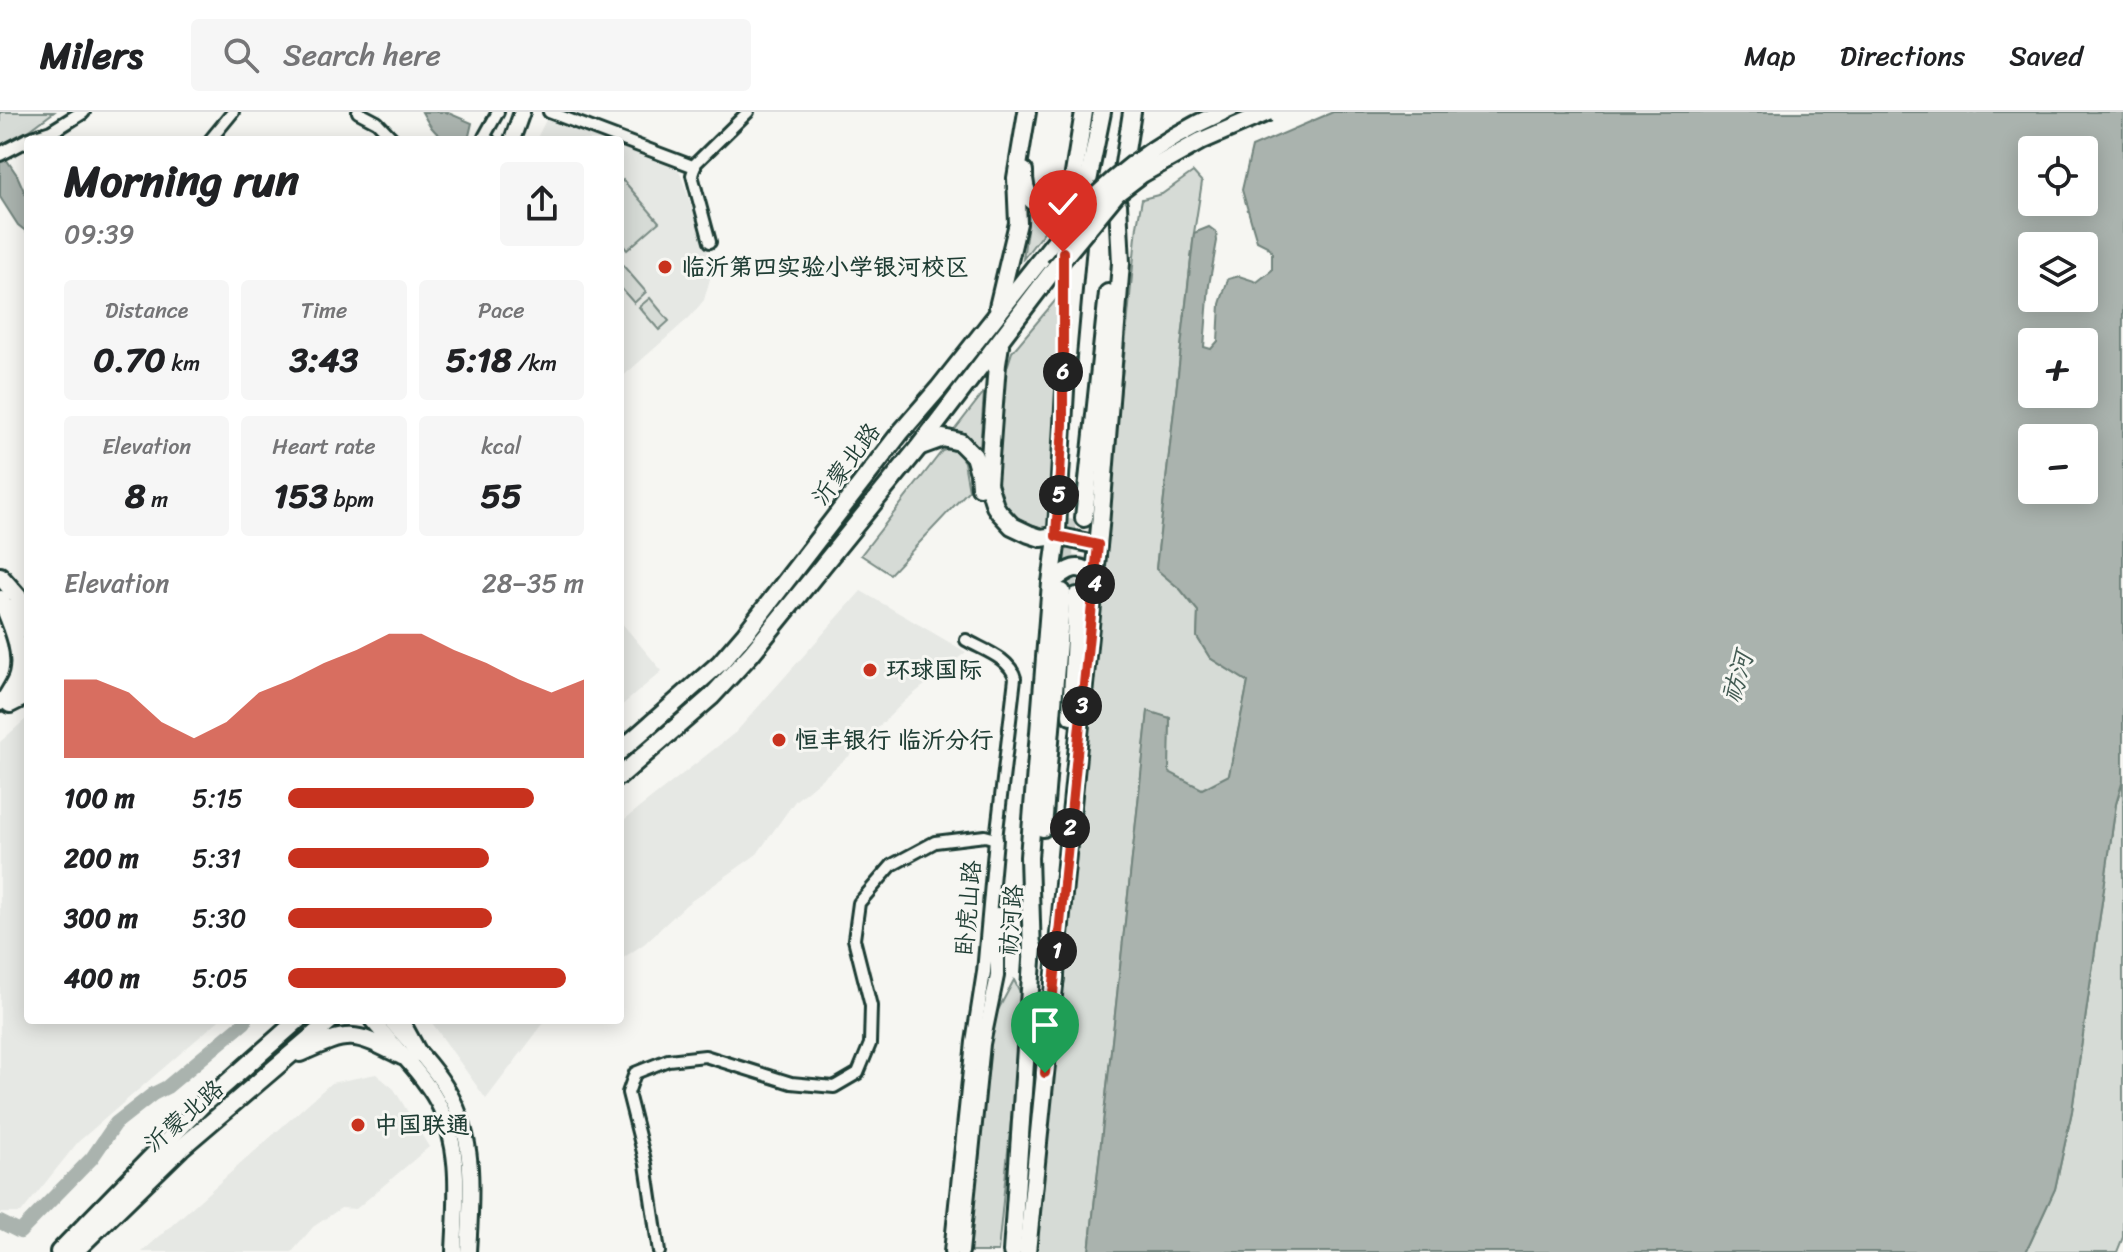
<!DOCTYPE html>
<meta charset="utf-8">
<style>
body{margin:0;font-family:Sriracha,"LXGW WenKai TC",sans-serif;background:#f6f6f6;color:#202124;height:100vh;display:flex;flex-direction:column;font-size:30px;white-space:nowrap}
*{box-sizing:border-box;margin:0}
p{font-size:26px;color:#757577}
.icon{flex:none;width:44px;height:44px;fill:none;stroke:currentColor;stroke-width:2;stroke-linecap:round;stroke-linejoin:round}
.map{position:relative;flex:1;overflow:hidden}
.details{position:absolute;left:24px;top:24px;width:600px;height:888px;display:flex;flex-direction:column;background:#fff;border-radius:8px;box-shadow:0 4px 20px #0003}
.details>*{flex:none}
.tools{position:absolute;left:2018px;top:24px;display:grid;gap:16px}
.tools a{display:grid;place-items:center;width:80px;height:80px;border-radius:8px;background:#fff;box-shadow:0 4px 20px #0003;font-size:40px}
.pin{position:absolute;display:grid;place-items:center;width:68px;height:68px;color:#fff;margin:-82px -34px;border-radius:50% 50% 50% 0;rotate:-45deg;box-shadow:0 0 8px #0007}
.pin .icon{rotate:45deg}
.km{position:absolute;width:40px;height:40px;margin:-20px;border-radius:50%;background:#222;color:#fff;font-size:22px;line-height:40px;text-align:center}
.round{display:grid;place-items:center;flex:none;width:84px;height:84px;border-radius:8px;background:#f6f6f6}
.overview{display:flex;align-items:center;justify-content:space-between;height:136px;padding:0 40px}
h1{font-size:44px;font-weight:700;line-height:60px}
.figures{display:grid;grid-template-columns:repeat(3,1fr);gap:12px;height:136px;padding:8px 40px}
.figures div{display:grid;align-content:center;border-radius:8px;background:#f6f6f6;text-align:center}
.figures b{font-size:34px;font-weight:700}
.figures small{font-size:22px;font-weight:400}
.figures p{font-size:22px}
.chart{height:224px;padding:16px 40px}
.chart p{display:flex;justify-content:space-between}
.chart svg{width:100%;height:144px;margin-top:8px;fill:#c8321e;opacity:.7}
ul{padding:0 40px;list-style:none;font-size:26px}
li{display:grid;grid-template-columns:128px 96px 1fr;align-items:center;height:60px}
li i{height:20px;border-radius:10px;background:#c8321e}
header{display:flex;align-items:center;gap:48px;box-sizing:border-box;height:112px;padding:0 40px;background:#fff;border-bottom:2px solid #e0e0e0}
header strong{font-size:38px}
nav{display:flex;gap:44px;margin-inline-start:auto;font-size:28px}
.search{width:560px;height:72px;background:#f6f6f6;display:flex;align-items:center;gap:20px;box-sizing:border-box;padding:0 28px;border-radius:8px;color:#757577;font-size:30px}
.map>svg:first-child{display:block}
</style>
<header>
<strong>Milers</strong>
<div class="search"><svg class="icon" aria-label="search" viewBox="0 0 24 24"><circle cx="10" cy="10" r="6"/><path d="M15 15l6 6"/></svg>Search here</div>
<nav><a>Map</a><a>Directions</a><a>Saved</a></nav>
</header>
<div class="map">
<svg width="2123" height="1140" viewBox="0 0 2123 1140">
<rect width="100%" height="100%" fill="#f6f6f2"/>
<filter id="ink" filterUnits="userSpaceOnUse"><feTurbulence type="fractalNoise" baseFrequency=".0125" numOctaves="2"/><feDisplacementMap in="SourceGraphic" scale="16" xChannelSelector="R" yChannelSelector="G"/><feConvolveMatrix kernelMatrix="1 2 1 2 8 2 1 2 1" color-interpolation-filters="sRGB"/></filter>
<g filter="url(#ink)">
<g fill="#e6e8e4">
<path d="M546 8 601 28H536Z"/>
<path d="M620 35 679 58 709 144 710 167 704 188 690 205 620 267Z"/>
<path d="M861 479 966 540 906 588 848 645 795 689 757 742 687 792 644 832 620 848V711L736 620Z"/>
<path d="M620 509 662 559 620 595Z"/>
<path d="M26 607H28V908H219L78 1030 21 1101H0V630Z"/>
<path d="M430 908H546L486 987Z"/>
<path d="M376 962 394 977 429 1035 356 1097 341 1096 313 1115 292 1140H142L331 971Z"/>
</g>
<g fill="#d6dbd6" stroke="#7a8c85" stroke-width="2">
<path d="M0 0H54L15 29 0 35Z"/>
<path d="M1193 60 1202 70 1194 121 1156 456 1181 478 1198 499 1197 525 1210 546 1248 570 1229 664 1202 678 1168 661 1170 606 1148 600 1089 1140H1035L1137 114 1142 87 1162 82Z"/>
<path d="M623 68 659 110 627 138 620 129V71Z"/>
<path d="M1030 95 1053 108 1023 147Z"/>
<path d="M620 150 646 180 634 191 620 175Z"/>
<path d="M1070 171 1049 418C1019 411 1003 400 994 370L1003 268 1012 240Z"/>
<path d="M650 186 669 209 659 218 639 195Z"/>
<path d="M984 280 980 337 953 320Z"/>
<path d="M949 337 958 340 964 350 969 378 890 462 861 443 942 339Z"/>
<path d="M2123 668V1125L2117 1140H2026L2055 1077 2072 999 2116 692Z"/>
<path d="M1014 868 1023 886 998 1140H967L989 921 998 898Z"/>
</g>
<g fill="#aab3ae" stroke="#72847d" stroke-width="2" fill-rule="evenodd">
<path d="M422 0H446L472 11 468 28C441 28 435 25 422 0Z"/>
<path d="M1333 0H2123V668L2116 692 2072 999 2055 1077 2026 1140H1089L1148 599 1170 606 1169 660 1202 677 1229 663 1248 570 1210 546 1197 525 1198 499 1181 478 1156 457 1194 121 1209 115 1216 120 1217 129 1209 173 1204 235 1211 237 1218 229 1220 192 1228 167 1239 164 1257 170 1272 158V140L1267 134 1257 129 1242 78 1252 35ZM2032 38H2084V90H2032ZM2032 134H2084V186H2032ZM2084 230V282H2032V230ZM2032 326H2084V378H2032Z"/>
<path d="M0 38 17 63 28 88V121L18 113 0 85Z"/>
</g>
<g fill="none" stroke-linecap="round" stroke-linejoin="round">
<path stroke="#aab3ae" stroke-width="14" d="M0 1110 20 1120 92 1046 116 1011 153 982 167 975 245 910"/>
<g stroke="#cbd1cc" stroke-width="16" stroke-dasharray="16 8" stroke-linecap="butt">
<path d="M1063 471 1068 405"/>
<path d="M1077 484 1084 406"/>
</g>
<defs>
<g id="minor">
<path d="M358 0 377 10 394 28"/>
<path d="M549 0 695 55"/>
<path d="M210 28 233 0"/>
<path d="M489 28 484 25 498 0"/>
<path d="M710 130 692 63 696 51 748 0"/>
<path d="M659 1140 646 1052 628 981 635 961 668 948 705 944 791 971 834 975 858 961 870 932 871 894 854 827 859 791 892 753 935 730 985 724 996 727 1015 566C1010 546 983 538 966 528"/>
</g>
<g id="tertiary">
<path d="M0 42 29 27 51 20 83 0"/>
<path d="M0 592 28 567"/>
<path d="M951 1140 973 930 984 860 996 727"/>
<path d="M962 1140 983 932 997 864V802"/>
</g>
<g id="secondary">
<path d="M512 28 522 0"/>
<path d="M372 908C393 934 421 960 437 989 463 1036 456 1089 454 1140"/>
<path d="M390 908C410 931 434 954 449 981 477 1030 471 1086 468 1140"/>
</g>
<g id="primary">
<path d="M1024 59C1023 84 1035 100 1060 96"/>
<path d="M1121 71 1132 0"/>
<path d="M1081 104 1102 0"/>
<path d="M1067 105 1084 0"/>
<path d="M998 195 1018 111 1016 66 1027 0"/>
<path d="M1000 233 997 252 988 372 995 394 999 400 1012 414 1029 422 1041 426 1056 424 1098 433"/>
<path d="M921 334 943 326 960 330 974 344 979 361 980 375"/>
<path d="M1084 406 1108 181"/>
<path d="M0 464 28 496"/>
<path d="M1051 471C1066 458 1081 446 1095 469"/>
<path d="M1 487C10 510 24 537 18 563 16 571 10 579 6 586"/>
<path d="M9 496 28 518"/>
<path d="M10 592 28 583"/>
<path d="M1071 604 1077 484"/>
<path d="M620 639 720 551 745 522 900 321 939 276 1060 123"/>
<path d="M620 664 711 585 751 542 918 336 1055 156"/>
<path d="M1043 716 1062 480"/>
<path d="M1032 842 1029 745 1051 471 1056 434 1067 244 1078 122"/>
<path d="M1054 872 1100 414 1121 151 1118 92"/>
<path d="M400 908 418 941"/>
<path d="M300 941C351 918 353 920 402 944"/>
<path d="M59 1140 202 993 298 908"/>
<path d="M74 1140 181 1036 331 908"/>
<path d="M1012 1140 1033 834"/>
<path d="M1027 1140 1055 863"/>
</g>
</defs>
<use href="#minor" stroke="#1f3d34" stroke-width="16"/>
<use href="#tertiary" stroke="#1f3d34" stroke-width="18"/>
<use href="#secondary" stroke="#1f3d34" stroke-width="20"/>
<use href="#primary" stroke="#1f3d34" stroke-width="22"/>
<use href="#minor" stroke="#f6f6f2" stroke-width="10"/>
<use href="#tertiary" stroke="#f6f6f2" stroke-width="12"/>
<use href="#secondary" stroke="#f6f6f2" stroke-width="14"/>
<use href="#primary" stroke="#f6f6f2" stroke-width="16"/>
<defs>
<g id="primary-bridge">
<path d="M1060 96 1088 91"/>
<path d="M1060 123C1104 69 1159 28 1222 0"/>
<path d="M1055 156 1117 81 1142 62 1201 29 1268 0"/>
</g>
</defs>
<use href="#primary-bridge" stroke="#1f3d34" stroke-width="22" stroke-linecap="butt"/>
<use href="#primary-bridge" stroke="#f6f6f2" stroke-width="16"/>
</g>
</g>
<g fill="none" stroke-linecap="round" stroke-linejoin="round" filter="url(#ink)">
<defs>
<path id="route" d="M1045 961 1098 433 1056 424 1063 313V140"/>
</defs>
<use href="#route" stroke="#fff" stroke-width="16"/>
<use href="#route" stroke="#c8321e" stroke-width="10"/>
</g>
<g fill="#c8321e" stroke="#f6f6f2" stroke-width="3">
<circle cx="665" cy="155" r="8"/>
<circle cx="870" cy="558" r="8"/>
<circle cx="779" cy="628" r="8"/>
<circle cx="358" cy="1013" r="8"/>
</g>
<g text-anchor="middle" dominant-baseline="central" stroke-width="6" stroke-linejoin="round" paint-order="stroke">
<g font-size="24" font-weight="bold" fill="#1f3d34" stroke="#f6f6f2" text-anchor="start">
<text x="681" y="155">临沂第四实验小学银河校区</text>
<text x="886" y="558">环球国际</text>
<text x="795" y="628">恒丰银行 临沂分行</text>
<text x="374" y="1013">中国联通</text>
</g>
<g font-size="24" fill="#1f3d34" stroke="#f6f6f2">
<text transform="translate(846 352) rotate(-53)">沂蒙北路</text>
<text transform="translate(968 796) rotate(-85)">卧虎山路</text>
<text transform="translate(1011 808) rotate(-85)">祊河路</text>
<text transform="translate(184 1004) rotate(-41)">沂蒙北路</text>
</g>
<g font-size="26" font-style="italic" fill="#425a52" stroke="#f6f6f2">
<text transform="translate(1737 565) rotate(-74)">祊河</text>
</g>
</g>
</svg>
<div class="tools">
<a><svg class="icon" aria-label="locate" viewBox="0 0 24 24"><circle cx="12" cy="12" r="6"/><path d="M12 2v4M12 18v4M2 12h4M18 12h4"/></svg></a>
<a><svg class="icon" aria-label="layers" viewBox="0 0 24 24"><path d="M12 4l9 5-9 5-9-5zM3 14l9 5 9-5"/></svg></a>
<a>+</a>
<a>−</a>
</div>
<div class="pin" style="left:1045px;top:961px;background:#1e9e55"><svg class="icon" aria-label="arrive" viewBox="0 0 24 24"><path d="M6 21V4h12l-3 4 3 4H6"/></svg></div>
<div class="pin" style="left:1063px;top:140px;background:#d93025"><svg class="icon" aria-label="check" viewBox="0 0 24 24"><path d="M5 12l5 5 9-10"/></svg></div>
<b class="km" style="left:1057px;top:839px">1</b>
<b class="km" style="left:1070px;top:716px">2</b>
<b class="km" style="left:1082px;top:594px">3</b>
<b class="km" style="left:1095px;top:472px">4</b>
<b class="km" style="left:1059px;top:383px">5</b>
<b class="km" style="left:1063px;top:260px">6</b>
<section class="details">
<div class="overview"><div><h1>Morning run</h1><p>09:39</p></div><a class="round"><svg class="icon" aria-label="share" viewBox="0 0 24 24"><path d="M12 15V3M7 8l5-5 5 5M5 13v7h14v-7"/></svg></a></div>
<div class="figures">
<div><p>Distance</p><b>0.70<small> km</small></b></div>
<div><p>Time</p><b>3:43</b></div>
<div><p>Pace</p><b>5:18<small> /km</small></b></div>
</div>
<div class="figures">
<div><p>Elevation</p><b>8<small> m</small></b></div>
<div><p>Heart rate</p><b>153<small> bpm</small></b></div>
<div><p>kcal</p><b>55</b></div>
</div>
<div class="chart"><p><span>Elevation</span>28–35 m</p>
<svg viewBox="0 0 160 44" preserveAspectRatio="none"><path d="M0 44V20L10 20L20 24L30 33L40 38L50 33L60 24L70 20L80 15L90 11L100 6L110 6L120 11L130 15L140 20L150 24L160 20V44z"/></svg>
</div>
<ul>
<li><b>100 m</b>5:15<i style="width:83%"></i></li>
<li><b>200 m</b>5:31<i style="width:68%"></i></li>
<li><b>300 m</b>5:30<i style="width:69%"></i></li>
<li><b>400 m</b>5:05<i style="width:94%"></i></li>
</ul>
</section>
</div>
